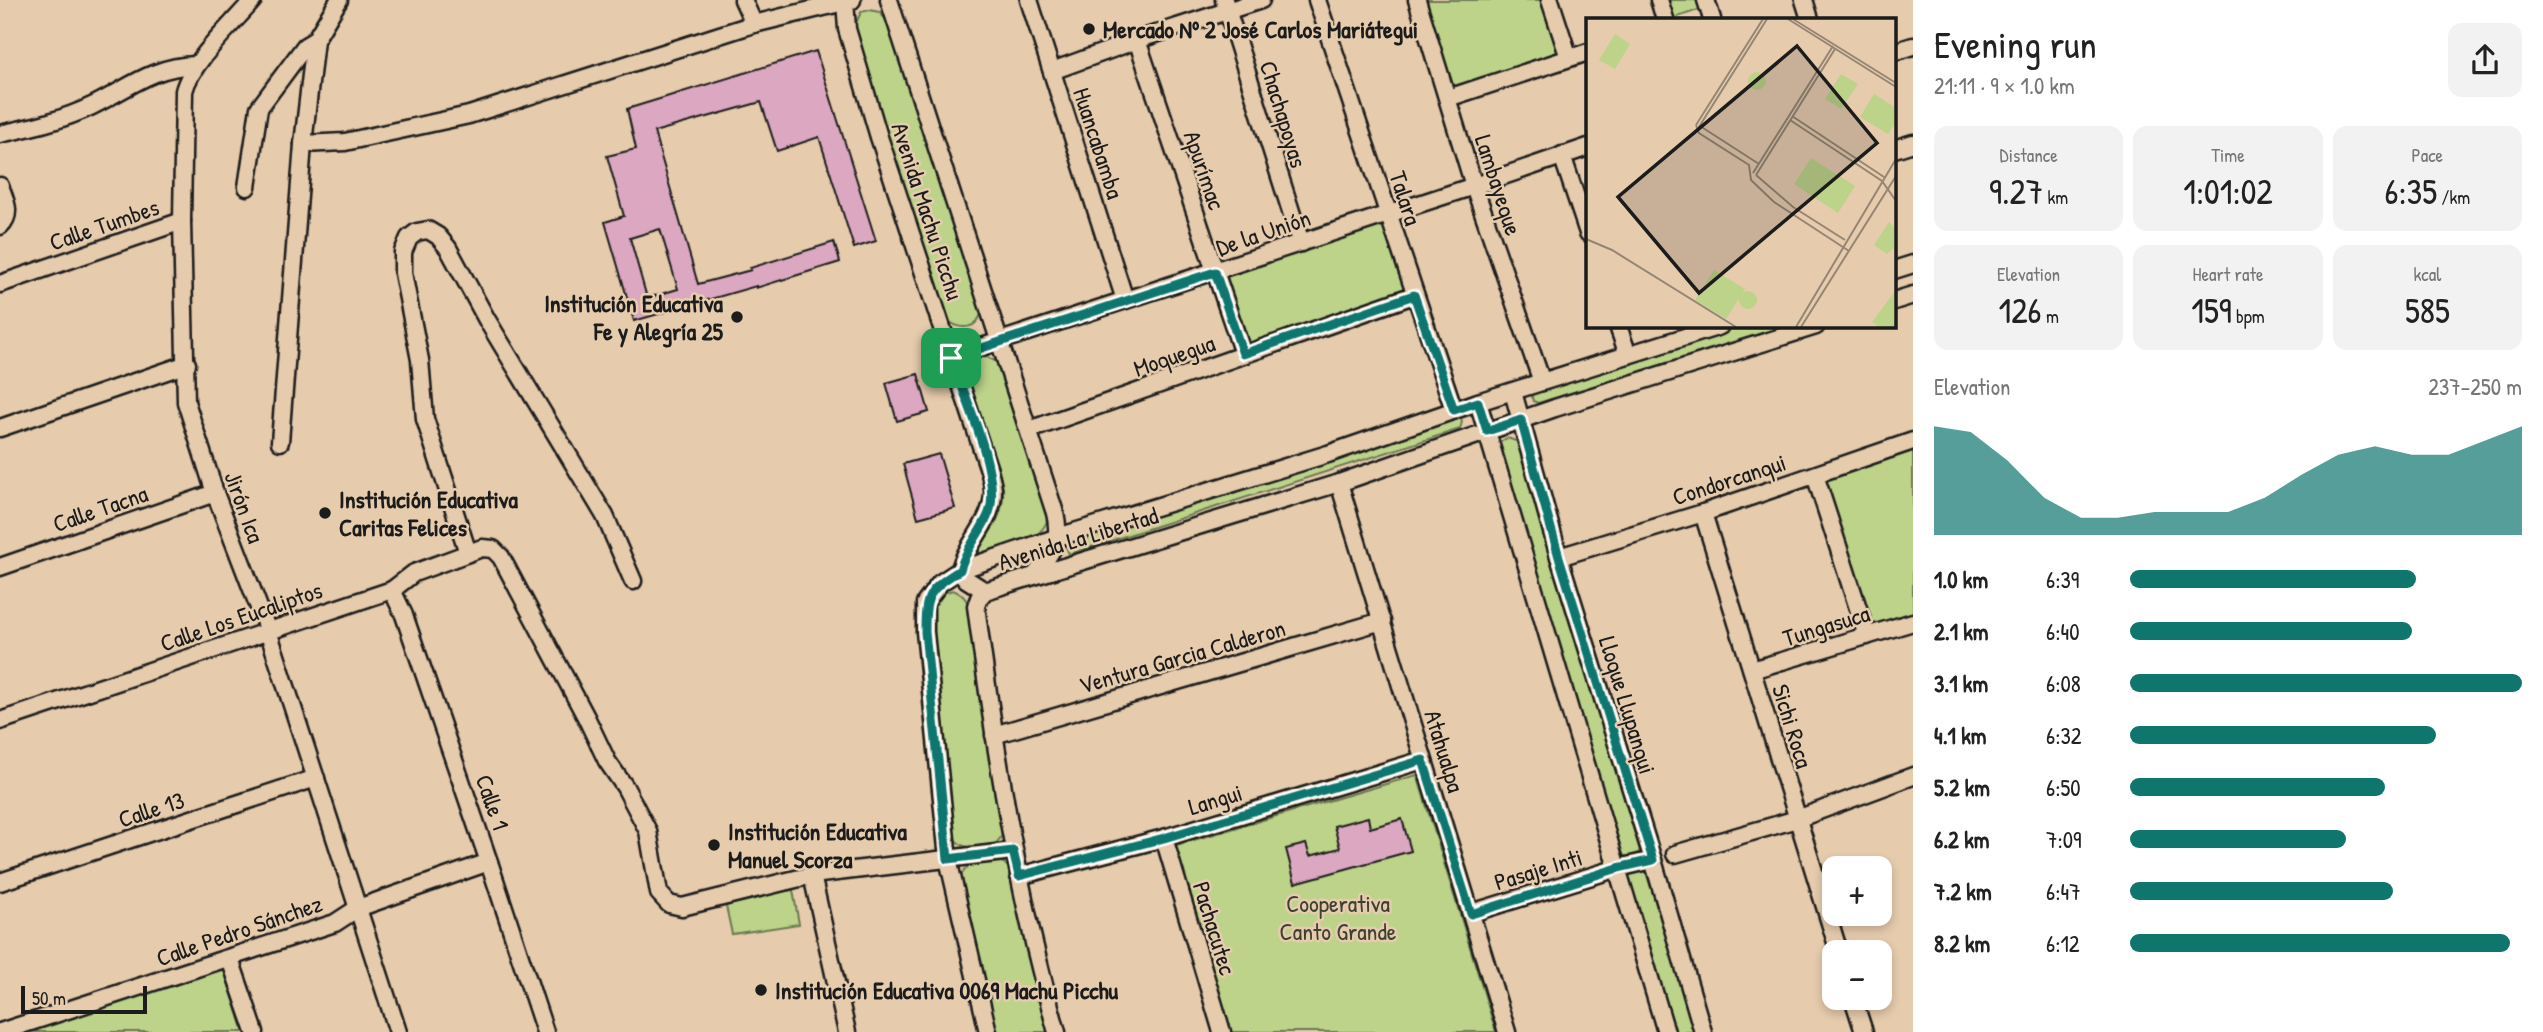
<!DOCTYPE html>
<meta charset="utf-8">
<style>
body{margin:0;font-family:"Patrick Hand",sans-serif;background:#f2f2f2;color:#222;height:100vh;display:flex;flex-direction:column;font-size:26px;white-space:nowrap}
*{box-sizing:border-box;margin:0}
p{font-size:23px;color:#767676}
.icon{flex:none;width:38px;height:38px;fill:none;stroke:currentColor;stroke-width:2;stroke-linecap:round;stroke-linejoin:round}
.map{position:relative;flex:1;overflow:hidden}
.drawer{display:flex;flex-direction:column;background:#fff;width:630px}
.drawer>*{flex:none}
.controls{position:absolute;left:1822px;top:856px;display:grid;gap:14px}
.controls a{display:grid;place-items:center;width:70px;height:70px;border-radius:14px;background:#fff;box-shadow:0 4px 10px #0003;font-size:35px}
.scale{position:absolute;left:21px;bottom:18px;width:126px;box-sizing:border-box;padding-left:7px;border:4px solid #1c1c1c;border-top:0;font-size:19px;line-height:24px;white-space:nowrap;color:#1c1c1c;-webkit-text-stroke:5px #e6cbad;paint-order:stroke}
.pin{position:absolute;display:grid;place-items:center;width:60px;height:60px;color:#fff;margin:-30px;border-radius:14px;box-shadow:0 4px 10px #0006}
.round{display:grid;place-items:center;flex:none;width:74px;height:74px;border-radius:14px;background:#f2f2f2}
.summary{display:flex;align-items:center;justify-content:space-between;height:119px;padding:0 21px}
h1{font-size:38px;font-weight:600;line-height:52px}
.stats{display:grid;grid-template-columns:repeat(3,1fr);gap:10px;height:119px;padding:7px 21px}
.stats div{display:grid;align-content:center;border-radius:14px;background:#f2f2f2;text-align:center}
.stats b{font-size:35px;font-weight:600}
.stats small{font-size:19px;font-weight:400}
.stats p{font-size:19px}
.chart{height:196px;padding:14px 21px}
.chart p{display:flex;justify-content:space-between}
.chart svg{width:100%;height:126px;margin-top:7px;fill:#0f766e;opacity:.7}
ul{padding:0 21px;list-style:none;font-size:23px}
li{display:grid;grid-template-columns:112px 84px 1fr;align-items:center;height:52px}
li i{height:18px;border-radius:9px;background:#0f766e}
main{display:flex;flex:1;min-height:0}
.map>svg:first-child{display:block}
</style>
<main>
<div class="map">
<svg width="1913" height="1032" viewBox="0 0 1913 1032">
<rect width="100%" height="100%" fill="#e6cbad"/>
<filter id="ink" filterUnits="userSpaceOnUse"><feTurbulence type="fractalNoise" baseFrequency=".0143" numOctaves="2"/><feDisplacementMap in="SourceGraphic" scale="14" xChannelSelector="R" yChannelSelector="G"/><feConvolveMatrix kernelMatrix="1 2 1 2 8 2 1 2 1" color-interpolation-filters="sRGB"/></filter>
<g filter="url(#ink)">
<g fill="#bcd389" stroke="#6c7852" stroke-width="2">
<path d="M1421 0H1546L1564 54 1449 93Z"/>
<path d="M1663 0H1701L1704 8 1672 19Z"/>
<path d="M870 10 879 12 890 24 982 310C978 330 961 331 947 320L853 30 861 12Z"/>
<path d="M1385 223 1407 292 1247 348 1221 274Z"/>
<path d="M1737 326H1788L1538 403 1533 401 1531 393 1535 389Z"/>
<path d="M985 356 999 363 1049 513C1046 542 1008 547 985 556L980 554 978 549C993 529 1005 513 1003 487L966 370C970 361 975 358 985 356Z"/>
<path d="M1460 416 1462 422 1460 429 1069 554 1064 542Z"/>
<path d="M1507 438 1519 442 1640 851 1634 856 1626 857 1619 852 1497 448 1500 442Z"/>
<path d="M1913 449V613L1867 627 1820 480Z"/>
<path d="M953 590C965 595 967 600 971 612L1004 827 1001 837 994 846C977 847 964 852 953 837L930 614 937 595Z"/>
<path d="M1417 775 1496 1032H1231L1173 846Z"/>
<path d="M994 859 1004 863 1013 872 1051 1032H995L959 879C968 862 976 861 994 859Z"/>
<path d="M1637 868 1646 872 1696 1032H1672L1625 877 1629 871Z"/>
<path d="M793 890 799 924 732 934 724 897Z"/>
<path d="M223 967 244 1032H22Z"/>
</g>
<g fill="#dba7c1" stroke="#1c1c1c" stroke-width="2" fill-rule="evenodd">
<path d="M816 51 876 241 854 248 819 137 777 151 761 102 654 132 698 284 751 270 750 268 834 242 840 262 756 288V286L634 321 605 222 624 216 607 156 636 149 627 109ZM660 229 678 289 647 298 630 238Z"/>
<path d="M918 374 929 412 897 421 886 383Z"/>
<path d="M939 454 955 508 918 518 903 464Z"/>
<path d="M1368 817 1370 828 1402 819 1411 851 1295 883 1286 849 1306 844 1310 856 1340 848 1334 826Z"/>
</g>
<g fill="none" stroke-linecap="round" stroke-linejoin="round">
<defs>
<g id="minor">
<path d="M253 0C232 25 191 62 184 91L182 221 186 402 215 493 268 631 398 1032"/>
<path d="M743 0 754 24"/>
<path d="M845 0 847 29 879 137 989 470C991 477 993 485 993 492 993 522 966 543 960 570"/>
<path d="M889 0 1055 513C1062 541 1052 551 1036 574"/>
<path d="M1029 0 1125 300"/>
<path d="M1224 0 1301 243"/>
<path d="M1317 0 1454 410"/>
<path d="M1417 0 1474 186 1542 382"/>
<path d="M1550 0 1569 58"/>
<path d="M1659 0 1665 19"/>
<path d="M1706 0 1712 19"/>
<path d="M1804 0 1810 19"/>
<path d="M1137 40 1243 354"/>
<path d="M1894 52 1913 46"/>
<path d="M1052 71 1137 40 1261 0"/>
<path d="M1448 98 1588 52"/>
<path d="M0 134C32 127 63 120 92 106 129 88 153 66 196 65"/>
<path d="M303 144 345 142 469 115 754 24 852 0"/>
<path d="M1894 149 1913 143"/>
<path d="M1562 155 1588 233"/>
<path d="M0 186C5 200 13 214 0 226"/>
<path d="M247 187 259 108 305 46 315 40"/>
<path d="M1894 270 1913 264"/>
<path d="M0 284 182 221"/>
<path d="M1894 301 1913 295"/>
<path d="M1618 326 1628 355"/>
<path d="M951 357 1474 186 1588 147"/>
<path d="M1513 392 1559 557 1653 860 1703 1032"/>
<path d="M1478 402 1666 1032"/>
<path d="M0 428 187 364"/>
<path d="M1029 430 1414 295"/>
<path d="M280 442 303 144 315 40 339 0"/>
<path d="M1815 475 1867 636"/>
<path d="M1339 483 1507 1032"/>
<path d="M1703 513 1839 952"/>
<path d="M468 553 425 419 420 360 403 273V252L409 238 417 232 428 230 438 236 448 248 487 320 605 516 633 581"/>
<path d="M1559 557 1703 513 1913 441"/>
<path d="M0 567 215 493"/>
<path d="M960 570 966 579 985 591 1339 483 1555 408 1816 326"/>
<path d="M392 590 404 615 489 862 545 1032"/>
<path d="M985 591 979 598 976 606C995 749 1017 892 1057 1032"/>
<path d="M1752 670 1913 622"/>
<path d="M0 721 392 590 414 573 482 548 493 549 501 557 586 717 607 761 625 787 648 831 659 893 669 904 682 907 812 875 1013 851"/>
<path d="M994 735 1382 621"/>
<path d="M1164 838 1222 1032"/>
<path d="M1675 854 1797 819 1913 776"/>
<path d="M812 875 847 1032"/>
<path d="M1019 876 1164 838 1423 760"/>
<path d="M0 882 316 778"/>
<path d="M1471 913 1618 868 1653 860"/>
<path d="M230 959 255 1032"/>
<path d="M1853 998 1864 1032"/>
<path d="M0 1032 335 923 358 908 489 862"/>
<path d="M988 1032 948 859 925 632V603L940 583 960 570 1058 537 1328 454 1478 402 1720 326"/>
</g>
</defs>
<use href="#minor" stroke="#1c1c1c" stroke-width="21"/>
<use href="#minor" stroke="#e6cbad" stroke-width="16"/>
</g>
</g>
<g fill="none" stroke-linecap="round" stroke-linejoin="round" filter="url(#ink)">
<defs>
<path id="route" d="M1215 272 1243 354 1414 295 1454 410 1478 402 1487 431 1521 420 1559 557 1653 860 1618 868 1471 914 1423 760 1164 838 1019 876 1013 851 948 859 925 632C925 595 928 590 960 570 965 549 981 533 989 513 1002 477 964 394 951 358Z"/>
</defs>
<use href="#route" stroke="#fff" stroke-width="14"/>
<use href="#route" stroke="#0f766e" stroke-width="9"/>
</g>
<g fill="#1c1c1c" stroke="#e6cbad" stroke-width="2.5">
<circle cx="1089" cy="29" r="7"/>
<circle cx="737" cy="317" r="7"/>
<circle cx="325" cy="513" r="7"/>
<circle cx="714" cy="845" r="7"/>
<circle cx="761" cy="990" r="7"/>
</g>
<g text-anchor="middle" dominant-baseline="central" stroke-width="5" stroke-linejoin="round" paint-order="stroke">
<g font-size="24" font-weight="bold" fill="#1c1c1c" stroke="#e6cbad" text-anchor="start">
<text x="1103" y="29">Mercado Nº 2 José Carlos Mariátegui</text>
<text x="723" y="303" text-anchor="end">Institución Educativa<tspan x="723" dy="28">Fe y Alegría 25</tspan></text>
<text x="339" y="499">Institución Educativa<tspan x="339" dy="28">Caritas Felices</tspan></text>
<text x="728" y="831">Institución Educativa<tspan x="728" dy="28">Manuel Scorza</tspan></text>
<text x="775" y="990">Institución Educativa 0069 Machu Picchu</text>
</g>
<g font-size="24" fill="#1c1c1c" stroke="#e6cbad">
<text transform="translate(1284 114) rotate(73)">Chachapoyas</text>
<text transform="translate(1099 143) rotate(72)">Huancabamba</text>
<text transform="translate(1205 170) rotate(71)">Apurímac</text>
<text transform="translate(1499 185) rotate(72)">Lambayeque</text>
<text transform="translate(1406 198) rotate(72)">Talara</text>
<text transform="translate(928 211) rotate(72)">Avenida Machu Picchu</text>
<text transform="translate(104 224) rotate(-19)">Calle Tumbes</text>
<text transform="translate(1263 232) rotate(-19)">De la Unión</text>
<text transform="translate(1174 355) rotate(-19)">Moquegua</text>
<text transform="translate(1729 479) rotate(-18)">Condorcanqui</text>
<text transform="translate(245 507) rotate(70)">Jirón Ica</text>
<text transform="translate(100 508) rotate(-19)">Calle Tacna</text>
<text transform="translate(1078 538) rotate(-17)">Avenida La Libertad</text>
<text transform="translate(241 616) rotate(-19)">Calle Los Eucaliptos</text>
<text transform="translate(1826 625) rotate(-17)">Tungasuca</text>
<text transform="translate(1182 656) rotate(-16)">Ventura Garcia Calderon</text>
<text transform="translate(1628 705) rotate(73)">Lloque Llupanqui</text>
<text transform="translate(1793 726) rotate(73)">Sichi Roca</text>
<text transform="translate(1445 751) rotate(73)">Atahualpa</text>
<text transform="translate(1215 799) rotate(-17)">Langui</text>
<text transform="translate(493 802) rotate(71)">Calle 1</text>
<text transform="translate(151 809) rotate(-18)">Calle 13</text>
<text transform="translate(1538 869) rotate(-17)">Pasaje Inti</text>
<text transform="translate(1215 928) rotate(73)">Pachacutec</text>
<text transform="translate(239 930) rotate(-19)">Calle Pedro Sánchez</text>
</g>
<g font-size="24" fill="#3c4132" stroke="#e6cbad">
<text x="1338" y="903">Cooperativa<tspan x="1338" dy="28">Canto Grande</tspan></text>
</g>
</g>
<g transform="translate(1586 18)">
<rect width="310" height="310" fill="#e6cbad"/>
<path d="M29 16 44 26 29 51 13 42ZM162 63a9 9 0 1 1 18 0a9 9 0 1 1-18 0ZM255 56 272 66 255 91 239 81ZM288 76 310 90V104L302 116 274 99ZM225 140 269 168 252 195 208 166ZM303 204 310 212V228L301 236 288 227ZM128 252 159 271 140 301 109 282ZM310 272V309H293L286 304ZM153 282a9 9 0 1 1 18 0a9 9 0 1 1-18 0Z" fill="#bcd389"/>
<path fill="none" stroke="#958573" stroke-width="2" d="M202 1 310 69M207 1 310 65M206 98 298 159M204 102 296 163 310 183M110 107 113 115 163 147 165 162 188 184 263 233M110 107 177 1M114 108 173 146M111 112 181 1M167 155 247 28M170 157 249 31M170 157 207 189 259 222M0 221 26 232 150 309M210 309 310 141M215 309 310 158"/>
<path fill="#1c1c1c" fill-opacity="0.15" stroke="#1c1c1c" stroke-width="3.5" d="M211 28 291 125 113 275 32 179Z"/>
<rect width="310" height="310" fill="none" stroke="#1c1c1c" stroke-width="3.5"/>
</g>
</svg>
<div class="controls">
<a>+</a>
<a>−</a>
</div>
<div class="scale">50 m</div>
<div class="pin" style="left:951px;top:358px;background:#1e9e55"><svg class="icon" aria-label="arrive" viewBox="0 0 24 24"><path d="M6 21V4h12l-3 4 3 4H6"/></svg></div>
</div>
<section class="drawer">
<div class="summary"><div><h1>Evening run</h1><p>21:11 · 9 × 1.0 km</p></div><a class="round"><svg class="icon" aria-label="share" viewBox="0 0 24 24"><path d="M12 15V3M7 8l5-5 5 5M5 13v7h14v-7"/></svg></a></div>
<div class="stats">
<div><p>Distance</p><b>9.27<small> km</small></b></div>
<div><p>Time</p><b>1:01:02</b></div>
<div><p>Pace</p><b>6:35<small> /km</small></b></div>
</div>
<div class="stats">
<div><p>Elevation</p><b>126<small> m</small></b></div>
<div><p>Heart rate</p><b>159<small> bpm</small></b></div>
<div><p>kcal</p><b>585</b></div>
</div>
<div class="chart"><p><span>Elevation</span>237–250 m</p>
<svg viewBox="0 0 160 44" preserveAspectRatio="none"><path d="M0 44V6L10 8L20 18L30 31L40 38L50 38L60 36L70 36L80 36L90 31L100 23L110 16L120 13L130 16L140 16L150 11L160 6V44z"/></svg>
</div>
<ul>
<li><b>1.0 km</b>6:39<i style="width:73%"></i></li>
<li><b>2.1 km</b>6:40<i style="width:72%"></i></li>
<li><b>3.1 km</b>6:08<i style="width:100%"></i></li>
<li><b>4.1 km</b>6:32<i style="width:78%"></i></li>
<li><b>5.2 km</b>6:50<i style="width:65%"></i></li>
<li><b>6.2 km</b>7:09<i style="width:55%"></i></li>
<li><b>7.2 km</b>6:47<i style="width:67%"></i></li>
<li><b>8.2 km</b>6:12<i style="width:97%"></i></li>
</ul>
</section>
</main>
